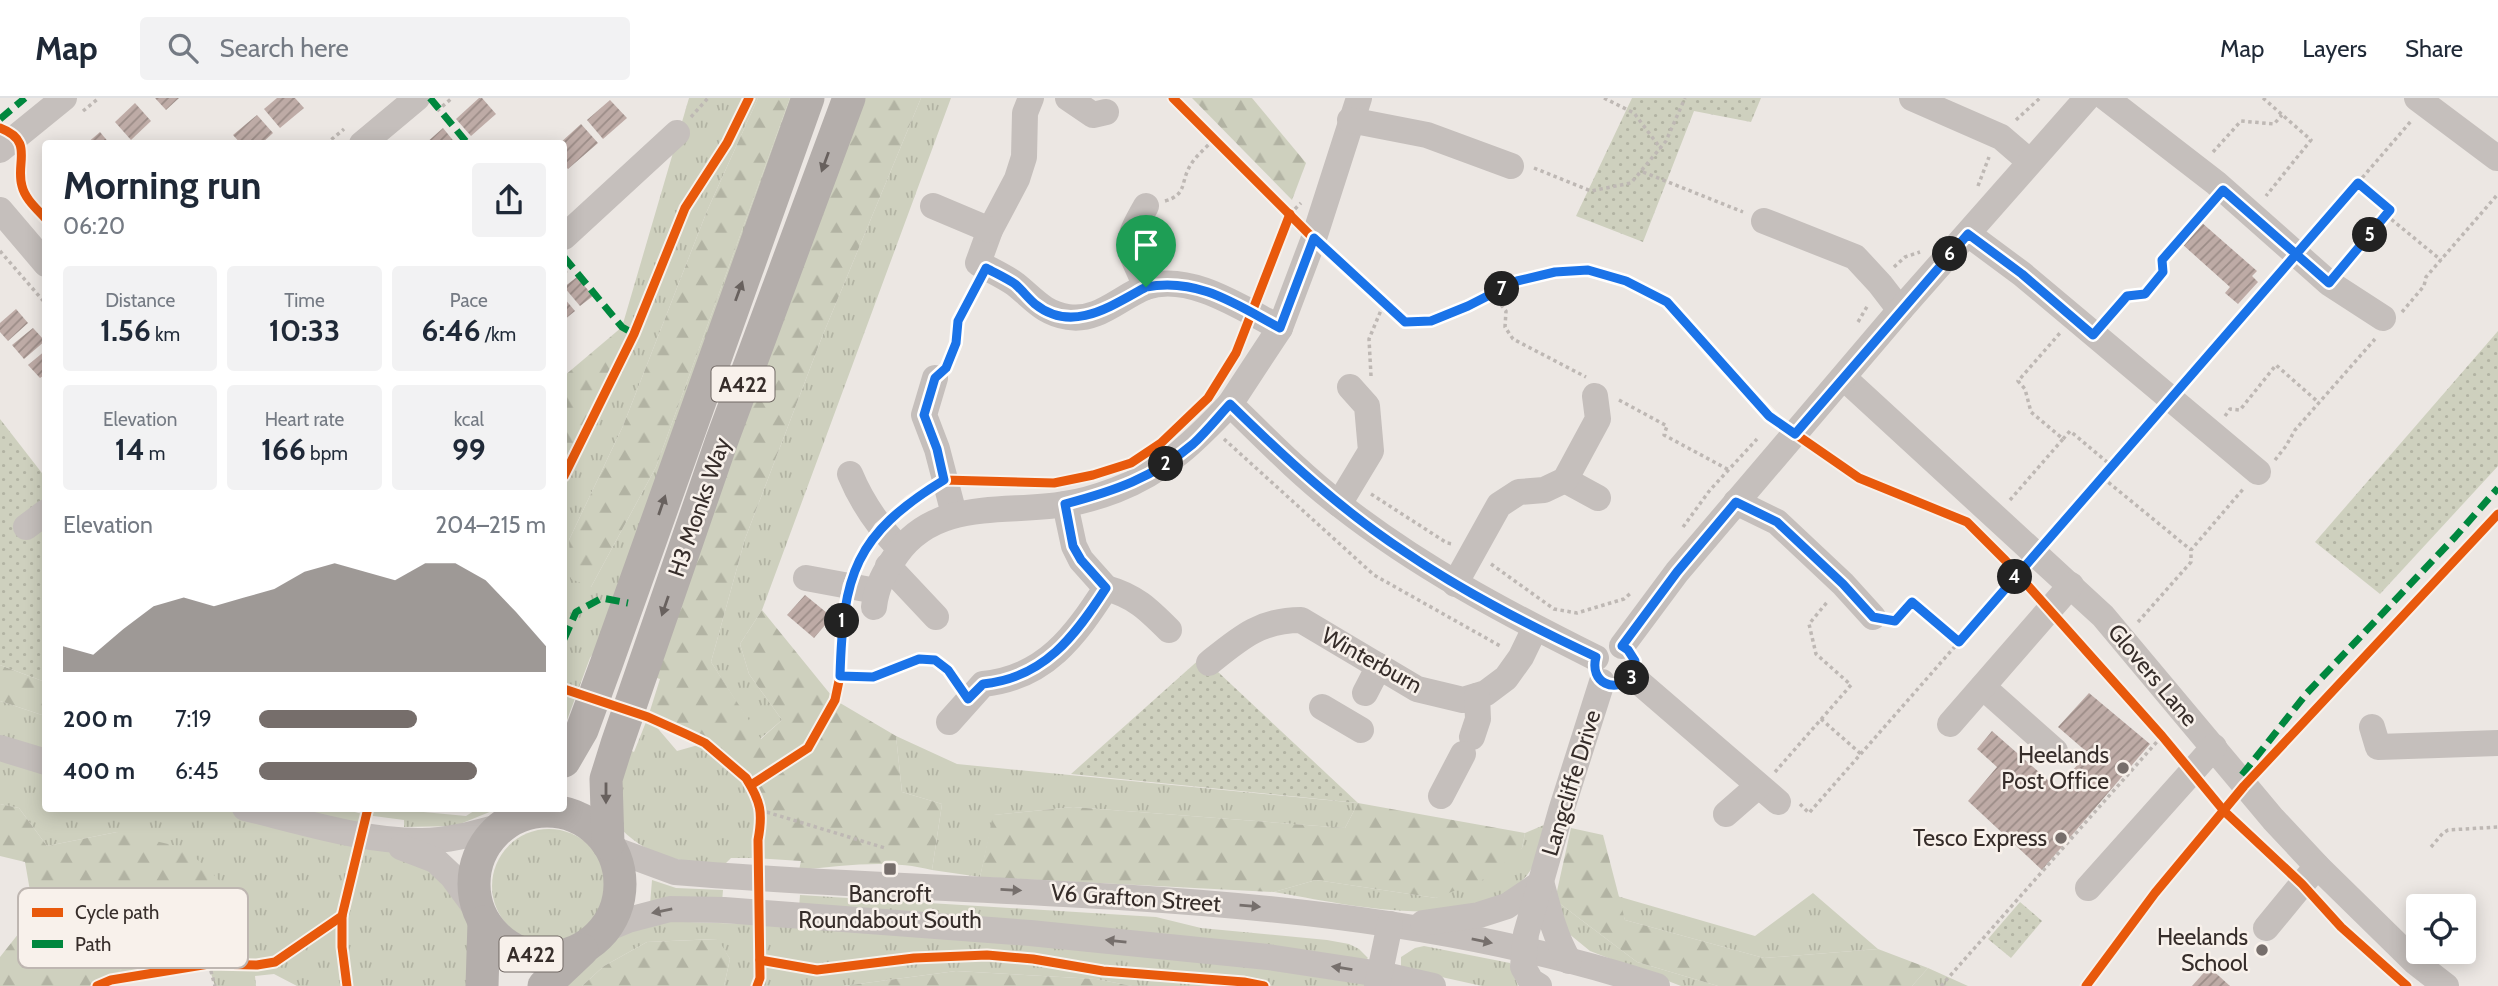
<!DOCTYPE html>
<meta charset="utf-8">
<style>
body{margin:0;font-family:Cabin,sans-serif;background:#f2f2f3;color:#1f2937;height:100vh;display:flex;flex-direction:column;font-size:26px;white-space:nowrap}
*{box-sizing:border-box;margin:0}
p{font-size:23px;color:#747a83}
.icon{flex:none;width:38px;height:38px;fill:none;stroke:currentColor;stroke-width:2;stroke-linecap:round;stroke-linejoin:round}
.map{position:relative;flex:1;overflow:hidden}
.side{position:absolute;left:42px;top:42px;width:525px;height:672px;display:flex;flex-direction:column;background:#fff;border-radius:7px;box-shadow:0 4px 18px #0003}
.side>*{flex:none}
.tools{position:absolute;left:2406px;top:796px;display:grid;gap:14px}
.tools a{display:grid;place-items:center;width:70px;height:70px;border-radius:7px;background:#fff;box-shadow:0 4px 18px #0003;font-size:35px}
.pin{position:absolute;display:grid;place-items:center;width:60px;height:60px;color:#fff;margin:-72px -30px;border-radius:50% 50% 50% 0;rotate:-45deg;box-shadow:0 0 7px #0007}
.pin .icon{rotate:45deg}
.km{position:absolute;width:35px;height:35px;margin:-18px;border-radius:50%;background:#222;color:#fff;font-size:19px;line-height:35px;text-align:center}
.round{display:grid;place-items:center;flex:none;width:74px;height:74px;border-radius:7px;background:#f2f2f3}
.headline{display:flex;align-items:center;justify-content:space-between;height:119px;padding:0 21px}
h1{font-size:38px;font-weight:800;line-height:52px}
.metrics{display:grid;grid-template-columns:repeat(3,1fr);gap:10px;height:119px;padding:7px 21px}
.metrics div{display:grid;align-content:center;border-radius:7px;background:#f2f2f3;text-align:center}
.metrics b{font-size:30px;font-weight:800}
.metrics small{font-size:19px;font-weight:400}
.metrics p{font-size:19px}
.chart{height:196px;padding:14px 21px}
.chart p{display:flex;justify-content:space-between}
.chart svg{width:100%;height:126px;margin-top:7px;fill:#766e6b;opacity:.7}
ul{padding:0 21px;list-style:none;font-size:23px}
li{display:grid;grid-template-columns:112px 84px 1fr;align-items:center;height:52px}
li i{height:18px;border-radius:9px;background:#766e6b}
header{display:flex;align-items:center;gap:42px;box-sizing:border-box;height:98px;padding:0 35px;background:#fff;border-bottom:2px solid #e0e1e3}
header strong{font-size:33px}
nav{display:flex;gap:38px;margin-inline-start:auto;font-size:24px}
.search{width:490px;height:63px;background:#f2f2f3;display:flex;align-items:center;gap:18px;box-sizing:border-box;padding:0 24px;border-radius:7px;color:#747a83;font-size:26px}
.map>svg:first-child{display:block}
</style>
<header>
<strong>Map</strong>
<div class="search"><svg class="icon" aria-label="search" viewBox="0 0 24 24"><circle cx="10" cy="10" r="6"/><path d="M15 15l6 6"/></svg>Search here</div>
<nav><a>Map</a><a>Layers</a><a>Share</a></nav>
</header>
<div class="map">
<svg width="2498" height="888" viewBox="0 0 2498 888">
<defs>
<pattern id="grass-tufts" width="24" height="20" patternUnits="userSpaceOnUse" patternTransform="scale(1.75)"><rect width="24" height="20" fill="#ced0be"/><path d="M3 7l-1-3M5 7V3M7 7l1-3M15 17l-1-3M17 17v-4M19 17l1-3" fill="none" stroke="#b2b3a3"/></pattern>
<pattern id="forest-firs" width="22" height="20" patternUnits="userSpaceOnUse" patternTransform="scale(1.75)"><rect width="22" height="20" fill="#ced0be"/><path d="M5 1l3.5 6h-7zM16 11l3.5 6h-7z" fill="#b2b3a3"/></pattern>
<pattern id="park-dots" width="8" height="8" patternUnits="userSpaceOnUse" patternTransform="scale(1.75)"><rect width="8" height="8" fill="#ced0be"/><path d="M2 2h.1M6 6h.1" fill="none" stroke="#b2b3a3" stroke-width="1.8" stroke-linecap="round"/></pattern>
<pattern id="building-hatch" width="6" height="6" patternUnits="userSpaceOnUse" patternTransform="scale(1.75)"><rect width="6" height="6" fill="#beaba6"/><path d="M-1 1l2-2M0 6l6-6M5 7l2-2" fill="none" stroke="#9b8c87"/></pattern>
</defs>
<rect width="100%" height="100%" fill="#ece7e3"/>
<g fill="url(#grass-tufts)">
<path d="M689 0H758L707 113 623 328 569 442 591 489 656 369 790 0H800L628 505 590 560 564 630V645V378L633 237 622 229Z"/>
<path d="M921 0H951L762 512 740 546 749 576 782 622 760 641 711 564 745 441 822 239Z"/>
<path d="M0 603 45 618 46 710H340L366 717 368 711 381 710 466 718 477 711H497L455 728 404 729V722L366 717 362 736 435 762 480 816 482 888H297L274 876 255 878 256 888H215L208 866 111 882 162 828 194 824 228 841 117 734 47 748 19 710 0 706Z"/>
<path d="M648 619 677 653 705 645C729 665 764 687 761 722 760 735 757 748 754 760H731L724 767C683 763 652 762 621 731L619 684 630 652 634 654Z"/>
<path d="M896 638 957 666 1358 705 1345 730 1073 709 994 717 980 779 932 772 942 706 902 694Z"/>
<path d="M1544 727C1540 741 1538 762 1530 773 1484 841 1341 805 1274 794L1316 782 1436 800 1522 750 1525 735Z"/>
<circle cx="549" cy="788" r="57"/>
<path d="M652 782 676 790 723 792 722 804 650 807Z"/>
<path d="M1813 795 1878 851 1764 860 1625 822 1617 798 1755 838Z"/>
<path d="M800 797 1156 819 1201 830 1327 842 1349 846 1359 851 1368 860 1363 864 799 810Z"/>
<path d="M1555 802 1637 864 1718 888H1681L1590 853 1568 835Z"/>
<path d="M628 822 1030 835 1377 888H1132L1096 881 956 873 843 888H724L730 861 717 841 647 844 604 868 582 888H544L604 832Z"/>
<path d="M1424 848 1510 865 1518 888H1482L1401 870V859L1415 850Z"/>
<path d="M1928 870 1968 888H1912Z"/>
</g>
<g fill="url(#forest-firs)">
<path d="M758 0H790L656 369 591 489 571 481 569 442 623 328 707 113Z"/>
<path d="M849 0H921L822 239 745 441 711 564 761 641 782 622 749 576 740 546 762 512 835 602 896 638 902 694 942 706 932 772C887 761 844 768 799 772L801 763 754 760C757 747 762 731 761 717 757 666 689 637 648 619L660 581 654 579Z"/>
<path d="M1192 0H1252L1306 65 1292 102Z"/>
<path d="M622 229 634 236 564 378V278Z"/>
<path d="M0 567 45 584V618L0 603Z"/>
<path d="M1358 705 1525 735 1522 750 1487 780 1436 800 1316 782 1274 794 980 779 993 717 1073 709 1345 730Z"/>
<path d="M0 706 19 710 47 748 117 734 185 750 255 816 228 841 194 824 162 828 111 882 97 888H0V859L34 816 25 764 0 758Z"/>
<path d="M1571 730 1603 737 1625 822 1764 860 1878 851 1928 870 1912 888H1718L1637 864 1555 802Z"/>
<path d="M718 841 730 861 724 888H582L604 868 647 844Z"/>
<path d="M956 873 1096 881 1132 888H843Z"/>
</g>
<g fill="url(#park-dots)">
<path d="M1632 0H1761L1751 24 1694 13 1643 144 1576 118Z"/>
<path d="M2498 233V368L2380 496 2315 444Z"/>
<path d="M0 321 45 379V584L0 567Z"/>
<path d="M1202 559 1358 705 1071 676Z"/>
<path d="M2020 804 2042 823 2011 860 1988 841Z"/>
</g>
<g fill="url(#building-hatch)">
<path d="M155 0H179L166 12Z"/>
<path d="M277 0H295L304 10 280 30 264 11Z"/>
<path d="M479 0H482L496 16 471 38 456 21Z"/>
<path d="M610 2 627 20 603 41 587 22Z"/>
<path d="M135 5 151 23 131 42 115 24Z"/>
<path d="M257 17 273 35 261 46H241L233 37Z"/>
<path d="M581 26 598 45 568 71 564 67V46H559Z"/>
<path d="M443 30 456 46H425Z"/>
<path d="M100 34 110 46H86Z"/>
<path d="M2201 124 2257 173 2252 178 2258 184 2238 206 2225 195 2230 189 2182 146Z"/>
<path d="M577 179 593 198 580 208 564 189Z"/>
<path d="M564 200 575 213 564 222Z"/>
<path d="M16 211 28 225 8 243 0 234V225Z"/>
<path d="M33 230 45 243 24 261 12 247Z"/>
<path d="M46 252V276L40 280 28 267Z"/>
<path d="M805 497 832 519 814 540 787 517Z"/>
<path d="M2089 595 2150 646 2042 772 1968 703 1997 669 1977 651 1992 633 2057 690 2088 655 2058 629Z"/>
<path d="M2209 869 2230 888H2192Z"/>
</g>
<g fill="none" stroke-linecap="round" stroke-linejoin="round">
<g stroke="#beb8b4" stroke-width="3.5" stroke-dasharray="3.5 3.5" stroke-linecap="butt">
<path d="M1604 0 1634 15 1661 51"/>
<path d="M2263 0 2311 42 2266 98"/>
<path d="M83 13 99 0"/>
<path d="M437 13 452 0"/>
<path d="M691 19 708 0"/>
<path d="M2016 22 2040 0"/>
<path d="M326 46 344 31"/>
<path d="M2213 54 2241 23 2274 26 2282 17"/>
<path d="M1534 70 1591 93 1631 85 1666 43 1685 0"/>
<path d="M1643 74 1743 114"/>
<path d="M1978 88 1989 59"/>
<path d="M1165 103C1186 97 1181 86 1188 72 1192 61 1206 50 1214 41"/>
<path d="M1290 116 1301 105"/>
<path d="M2386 117 2441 162"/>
<path d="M2312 138 2412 22"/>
<path d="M0 153 46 206"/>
<path d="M2344 167 2390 112 2358 85"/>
<path d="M1894 169 1905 159 1920 154"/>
<path d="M564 175 571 169"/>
<path d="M1492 196 1506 213 1505 229 1513 241 1586 279"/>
<path d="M2402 214 2424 188 2426 179 2498 96"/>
<path d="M2108 220 2127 199 2145 196 2163 174 2162 162 2209 107"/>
<path d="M1858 224 1868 207"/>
<path d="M948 264 956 245 958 223 975 190"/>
<path d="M1371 278 1369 241 1384 205"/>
<path d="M2186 284 2282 173"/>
<path d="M1619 302 1667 328 1664 337 1729 372"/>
<path d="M2225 318 2230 311 2240 312 2276 267 2318 304"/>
<path d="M1224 341 1374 477 1502 549"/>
<path d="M2063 341 2070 333 2113 369"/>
<path d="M2275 362 2286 348 2295 332 2375 241"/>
<path d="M2103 380 2191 452"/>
<path d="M1371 396 1447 445 1453 446"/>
<path d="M2010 402 2063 341 2031 314 2025 291 2018 283 2060 235"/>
<path d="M1683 429 1710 392 1757 341"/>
<path d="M2050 440 2158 317"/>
<path d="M1491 466 1554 511 1577 515 1624 501 1632 494"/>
<path d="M1896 522 1912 504 1959 544"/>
<path d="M2138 524 2191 464V452L2244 390"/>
<path d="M840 578C850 579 863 581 874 579 911 572 927 541 957 584"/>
<path d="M1821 621 1861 656"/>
<path d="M1775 674 1851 587 1816 556 1809 526 1828 503"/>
<path d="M1800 706 1809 715 2022 472"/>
<path d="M760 712 885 750"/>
<path d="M2431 749 2443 735 2448 732 2498 729"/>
<path d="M209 866 215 888"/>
<path d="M1941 888 2162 638"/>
</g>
<g stroke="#c5bfbc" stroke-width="26">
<path d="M1031 0 1025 15 1024 59 1017 81 990 132 978 165C990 172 1004 178 1015 186 1034 201 1043 215 1068 219 1098 224 1120 199 1146 189 1190 174 1243 211 1280 230"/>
<path d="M1068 0 1093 17 1106 14"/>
<path d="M1359 0 1314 140 1280 230 1230 306C1266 341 1301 377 1340 407 1419 469 1506 515 1596 560"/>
<path d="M1912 0 2001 39 2030 64"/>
<path d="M2106 0 2216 85 2329 185 2383 220"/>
<path d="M2417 0 2497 60"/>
<path d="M1350 22 1427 37 1511 68"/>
<path d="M362 46 417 0"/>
<path d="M0 52 64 0"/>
<path d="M933 108 990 132"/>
<path d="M0 112 46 166"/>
<path d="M1764 123 1855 159 1880 186 1900 212"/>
<path d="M1968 136 2022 176 2258 374"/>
<path d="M564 139 677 35"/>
<path d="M1146 189C1128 146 1122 150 1146 108"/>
<path d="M935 280 924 317 937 351 954 416"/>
<path d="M1844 280 2103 518 2273 721 2317 768 2415 864 2446 888"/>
<path d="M850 376C862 405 878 428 900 451"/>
<path d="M1565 382 1598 400"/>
<path d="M1736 404 1777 424 1843 486 1873 519"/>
<path d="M1339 406 1371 353 1367 308 1350 289"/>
<path d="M26 429 46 414"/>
<path d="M888 468 936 519"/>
<path d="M806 480 876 493"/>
<path d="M1455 486 1499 407 1519 394 1544 392 1565 382 1598 321 1595 298"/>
<path d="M1106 490C1135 498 1148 511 1169 532"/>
<path d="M874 509C876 489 885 473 897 456 937 400 1005 416 1065 406 1081 404 1100 398 1116 392 1164 374 1196 342 1230 306"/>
<path d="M1622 548 1677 474 1900 212 2087 0"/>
<path d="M1209 565C1240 540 1260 522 1301 522L1417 591 1463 602 1486 595 1506 580 1521 559 1535 530"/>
<path d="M1633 579 1778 704"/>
<path d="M1983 589 2055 653"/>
<path d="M1365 595 1379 568"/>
<path d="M1322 609 1361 632"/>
<path d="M949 624 983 586C1045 580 1075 538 1106 490L1081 462 1074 448 1065 406"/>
<path d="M1950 626 2071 487"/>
<path d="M2372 629 2378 649 2498 645"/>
<path d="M1472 639 1478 621 1477 598"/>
<path d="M0 650 46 664"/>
<path d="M1441 698 1463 656"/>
<path d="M245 710C300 723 365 744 422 743 449 743 476 735 502 728"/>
<path d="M1726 716 1758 688"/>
<path d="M401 749 435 762 452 778 480 816"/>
<path d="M610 750 675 774C1004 802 1339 784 1657 888"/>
<path d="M1542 787C1549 814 1555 839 1569 863"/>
<path d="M2088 790 2214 649"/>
<path d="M1423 825 1479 817 1507 808 1541 785"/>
<path d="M2266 830 2317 768"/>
<path d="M604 832 628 822 670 811 724 812 1030 835 1268 859 1380 876 1433 888"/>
<path d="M1377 888 1390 826"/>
<path d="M1539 888 1531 883 1523 869 1526 836 1561 713 1602 584"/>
</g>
<g stroke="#b4aeab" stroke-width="33">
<path d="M564 663 582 632 607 564 808 0"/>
<circle cx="547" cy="786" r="73"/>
<path d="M608 746 606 681 617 646 722 342 849 0"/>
<path d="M482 888 484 824"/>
<path d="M544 888 582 852"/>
</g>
<g stroke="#00873e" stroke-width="7" stroke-dasharray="14 7" stroke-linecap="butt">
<path d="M430 0 468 46"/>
<path d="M0 21 25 0"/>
<path d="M564 159 622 229 634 236"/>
<path d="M564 541 576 514 602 500 628 505"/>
<path d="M2242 677 2307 595 2455 439 2498 390"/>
</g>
<defs>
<g id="cycleway">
<path d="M1173 0 1329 156 1405 224 1431 223 1468 208 1517 183 1555 174 1588 172 1626 183 1667 204 1723 269 1778 324 1859 380 1967 424 2005 462 2162 638 2224 713 2302 786 2341 829 2407 888"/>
<path d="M0 30C35 43 15 65 22 88 25 101 37 111 46 121"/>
<path d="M564 378 634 236 685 110 727 45 749 0"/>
<path d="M564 591 648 619 686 636 705 645 746 680C761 704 763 715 758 742L760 880 757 888"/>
<path d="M751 687 808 650 835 602 840 578 841 530 849 488 862 457 880 430 910 403 944 382 1054 385 1093 377 1131 365 1161 345 1208 300 1236 255 1290 116"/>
<path d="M760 862 817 872 914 860 987 857 1033 861 1103 873 1244 884 1264 888"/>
<path d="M97 888 111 882 209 866 257 867 275 864 342 818"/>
<path d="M347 888 342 849V818L368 710"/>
<path d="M2086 888 2155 795 2244 688 2498 416"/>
</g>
</defs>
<use href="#cycleway" stroke="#f8f1eb" stroke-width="13"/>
<use href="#cycleway" stroke="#e8590c" stroke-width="9"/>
</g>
<defs><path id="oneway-solid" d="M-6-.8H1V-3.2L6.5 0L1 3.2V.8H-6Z" transform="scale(1.75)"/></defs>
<g fill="#68615e">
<use href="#oneway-solid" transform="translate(825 64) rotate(110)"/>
<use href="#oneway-solid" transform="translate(739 193) rotate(-70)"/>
<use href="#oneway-solid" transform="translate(662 407) rotate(-71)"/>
<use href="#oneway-solid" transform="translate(665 508) rotate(109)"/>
<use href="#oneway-solid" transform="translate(606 695) rotate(90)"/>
</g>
<g fill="#766f6c">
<use href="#oneway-solid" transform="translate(1011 792) rotate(3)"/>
<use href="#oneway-solid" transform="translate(1250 808) rotate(5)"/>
<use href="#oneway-solid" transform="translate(662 813) rotate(168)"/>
<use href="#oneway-solid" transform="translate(1116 843) rotate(-174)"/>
<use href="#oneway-solid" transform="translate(1482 843) rotate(11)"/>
<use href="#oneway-solid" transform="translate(1342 870) rotate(-171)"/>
</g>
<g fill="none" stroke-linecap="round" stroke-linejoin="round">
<defs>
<path id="route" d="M1146 189C1111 208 1072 236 1035 206 1028 200 1022 192 1015 186 1006 180 995 175 986 170L958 223 956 245 946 270 935 280 924 317 937 351 944 382C854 437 843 477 840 578L873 579 919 561 935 562 948 572 968 601 983 586C1044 580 1075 538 1106 490L1081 462 1073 448 1065 406C1114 393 1153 380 1193 346 1206 334 1218 319 1230 306 1285 360 1341 412 1405 454 1465 495 1530 528 1596 559 1589 585 1615 596 1633 579L1635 563 1628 552 1622 548 1677 474 1736 404 1777 424 1843 486 1873 519 1895 523 1912 504 1959 544C2092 391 2225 239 2358 85L2390 112 2329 185 2223 92 2162 162 2163 174 2145 196 2127 198 2093 237 2022 176 1968 136 1795 336 1769 318 1667 204 1626 183 1588 172 1555 174 1517 183 1468 208 1431 223 1405 224 1314 140 1280 230C1237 207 1198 179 1146 189"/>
</defs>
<use href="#route" stroke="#fff" stroke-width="14"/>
<use href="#route" stroke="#1a73e8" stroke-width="9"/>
</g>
<g fill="#766e6b" stroke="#f8f1eb" stroke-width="2.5">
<circle cx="2123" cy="670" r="7"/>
<circle cx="2061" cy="740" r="7"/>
<rect x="883" y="764" width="14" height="14" rx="3.5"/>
<circle cx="2262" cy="852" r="7"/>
</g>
<g text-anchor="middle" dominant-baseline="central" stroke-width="5" stroke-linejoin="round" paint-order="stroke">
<g fill="#f8f1eb" stroke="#706864" stroke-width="2">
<rect x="711.5" y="268.5" width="63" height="35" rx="5"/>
<rect x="499.5" y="838.5" width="63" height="35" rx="5"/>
</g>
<g font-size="21" font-weight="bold" fill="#362d2a">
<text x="743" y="286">A422</text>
<text x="531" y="856">A422</text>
</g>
<g font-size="23" fill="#362d2a" stroke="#f8f1eb">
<text transform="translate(699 409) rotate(-71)">H3 Monks Way</text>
<text transform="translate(1372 562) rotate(29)">Winterburn</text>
<text transform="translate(2153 577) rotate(50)">Glovers Lane</text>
<text transform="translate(1571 685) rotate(-73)">Langcliffe Drive</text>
<text transform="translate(1136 800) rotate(4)">V6 Grafton Street</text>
</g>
<g font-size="23" fill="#362d2a" stroke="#f8f1eb" text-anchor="end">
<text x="2109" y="657">Heelands<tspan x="2109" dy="26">Post Office</tspan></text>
<text x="2047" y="740">Tesco Express</text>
<text x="890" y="796" text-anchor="middle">Bancroft<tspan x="890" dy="26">Roundabout South</tspan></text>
<text x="2248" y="839">Heelands<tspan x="2248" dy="26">School</tspan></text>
</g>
</g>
<rect x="18" y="790" width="230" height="80" rx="10" fill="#f8f1eb" stroke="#beb6b1" stroke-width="2"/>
<rect x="32" y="810" width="31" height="9" fill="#e8590c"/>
<rect x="32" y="842" width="31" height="8" fill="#00873e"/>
<g font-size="19" fill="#362d2a">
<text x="75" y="821">Cycle path</text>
<text x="75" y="853">Path</text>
</g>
</svg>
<div class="tools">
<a><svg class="icon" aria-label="locate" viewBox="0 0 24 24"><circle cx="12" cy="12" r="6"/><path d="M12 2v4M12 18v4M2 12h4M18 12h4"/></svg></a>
</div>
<div class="pin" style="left:1146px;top:189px;background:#1e9e55"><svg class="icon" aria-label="arrive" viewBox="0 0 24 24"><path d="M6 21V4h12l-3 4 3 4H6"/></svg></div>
<b class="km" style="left:842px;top:523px">1</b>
<b class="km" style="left:1166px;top:366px">2</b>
<b class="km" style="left:1632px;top:580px">3</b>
<b class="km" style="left:2015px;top:479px">4</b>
<b class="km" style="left:2370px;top:137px">5</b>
<b class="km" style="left:1950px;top:156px">6</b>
<b class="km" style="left:1502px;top:191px">7</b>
<section class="side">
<div class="headline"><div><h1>Morning run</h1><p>06:20</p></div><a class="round"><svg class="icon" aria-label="share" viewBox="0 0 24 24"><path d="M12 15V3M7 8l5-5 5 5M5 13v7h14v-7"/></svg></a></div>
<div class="metrics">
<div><p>Distance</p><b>1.56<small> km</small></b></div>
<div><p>Time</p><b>10:33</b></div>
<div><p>Pace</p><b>6:46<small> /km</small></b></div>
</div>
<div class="metrics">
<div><p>Elevation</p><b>14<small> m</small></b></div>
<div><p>Heart rate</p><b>166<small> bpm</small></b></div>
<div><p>kcal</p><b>99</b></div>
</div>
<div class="chart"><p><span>Elevation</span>204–215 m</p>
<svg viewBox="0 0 160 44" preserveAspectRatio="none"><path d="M0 44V35L10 38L20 29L30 21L40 18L50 21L60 18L70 15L80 9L90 6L100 9L110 12L120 6L130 6L140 12L150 23L160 35V44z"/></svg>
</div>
<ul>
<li><b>200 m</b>7:19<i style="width:55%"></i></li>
<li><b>400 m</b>6:45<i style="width:76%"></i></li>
</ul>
</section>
</div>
